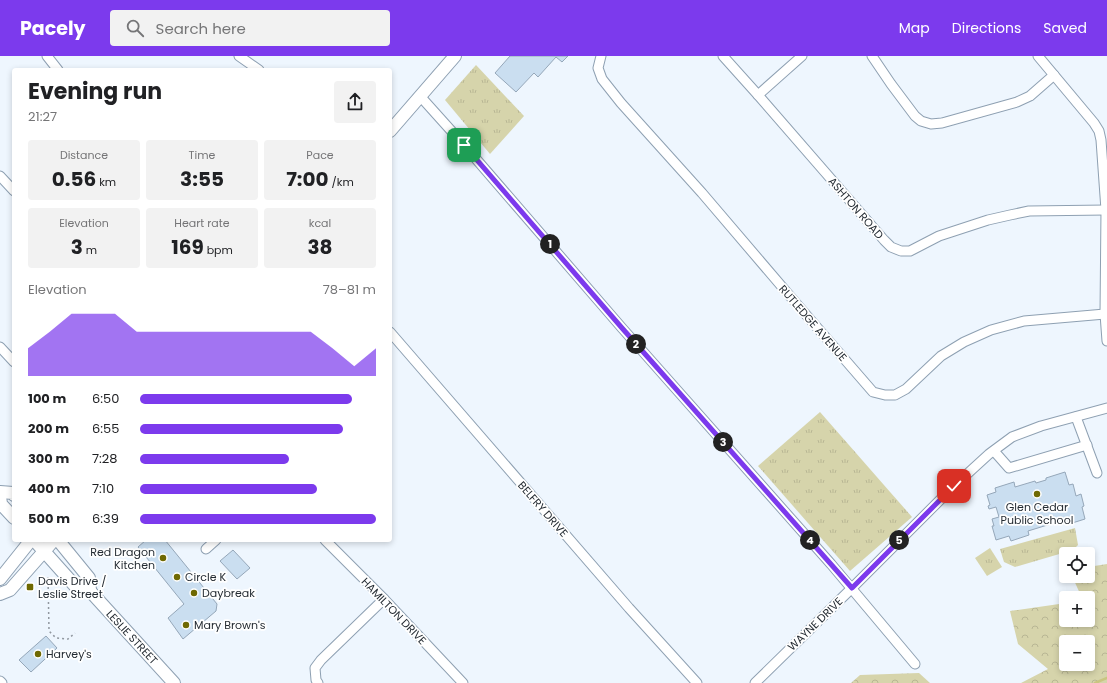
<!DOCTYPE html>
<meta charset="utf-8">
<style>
body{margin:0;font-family:Poppins,sans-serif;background:#f2f2f2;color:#202124;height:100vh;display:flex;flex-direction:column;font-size:15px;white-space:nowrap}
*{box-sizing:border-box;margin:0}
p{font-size:13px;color:#757577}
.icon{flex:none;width:22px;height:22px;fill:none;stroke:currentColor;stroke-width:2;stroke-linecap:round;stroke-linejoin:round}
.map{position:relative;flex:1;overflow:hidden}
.side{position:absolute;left:12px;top:12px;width:380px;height:474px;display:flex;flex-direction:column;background:#fff;border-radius:4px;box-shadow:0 2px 6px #0003}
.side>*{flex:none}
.tools{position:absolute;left:1059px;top:491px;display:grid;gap:8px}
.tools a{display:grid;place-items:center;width:36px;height:36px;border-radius:4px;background:#fff;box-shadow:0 2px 6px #0003;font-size:20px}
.pin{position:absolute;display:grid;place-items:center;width:34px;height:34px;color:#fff;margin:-17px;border-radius:8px;box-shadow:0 2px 6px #0006}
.km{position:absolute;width:20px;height:20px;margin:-10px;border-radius:50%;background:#222;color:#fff;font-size:11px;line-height:20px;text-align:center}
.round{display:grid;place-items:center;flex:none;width:42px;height:42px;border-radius:4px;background:#f2f2f2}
.head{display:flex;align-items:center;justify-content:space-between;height:68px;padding:0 16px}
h1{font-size:22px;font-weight:700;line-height:30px}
.metrics{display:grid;grid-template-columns:repeat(3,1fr);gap:6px;height:68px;padding:4px 16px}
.metrics div{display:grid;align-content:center;border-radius:4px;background:#f2f2f2;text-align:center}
.metrics b{font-size:20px;font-weight:700}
.metrics small{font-size:11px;font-weight:400}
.metrics p{font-size:11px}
.chart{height:112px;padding:8px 16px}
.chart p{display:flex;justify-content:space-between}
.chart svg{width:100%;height:72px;margin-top:4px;fill:#7c3aed;opacity:.7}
ul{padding:0 16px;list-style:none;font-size:13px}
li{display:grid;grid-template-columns:64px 48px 1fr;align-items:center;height:30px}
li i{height:10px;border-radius:5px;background:#7c3aed}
header{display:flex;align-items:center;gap:24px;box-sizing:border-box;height:56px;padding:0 20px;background:#7c3aed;color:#fff}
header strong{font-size:19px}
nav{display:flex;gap:22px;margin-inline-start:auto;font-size:14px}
.search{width:280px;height:36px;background:#f2f2f2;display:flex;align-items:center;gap:10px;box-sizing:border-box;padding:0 14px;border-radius:4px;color:#757577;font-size:15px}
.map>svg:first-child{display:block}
</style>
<header>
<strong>Pacely</strong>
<div class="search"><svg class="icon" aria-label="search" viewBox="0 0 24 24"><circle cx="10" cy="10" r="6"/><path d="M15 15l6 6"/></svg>Search here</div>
<nav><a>Map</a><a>Directions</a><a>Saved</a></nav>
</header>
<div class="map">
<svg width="1107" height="627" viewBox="0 0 1107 627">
<defs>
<pattern id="grass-tufts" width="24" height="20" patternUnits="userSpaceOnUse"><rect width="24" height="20" fill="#d6d4ab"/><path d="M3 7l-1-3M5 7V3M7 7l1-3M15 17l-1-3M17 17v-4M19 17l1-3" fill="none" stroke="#b8b694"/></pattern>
<pattern id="forest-crowns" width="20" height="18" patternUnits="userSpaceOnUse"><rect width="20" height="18" fill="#d6d4ab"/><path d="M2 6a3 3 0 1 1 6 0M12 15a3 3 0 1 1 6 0" fill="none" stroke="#b8b694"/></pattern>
</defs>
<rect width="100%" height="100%" fill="#eef6fe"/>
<g fill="url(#grass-tufts)">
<path d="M476 9 524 60 490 98 445 44Z"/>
<path d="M820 356 912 461 850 515 758 410Z"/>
<path d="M1075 472 1078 489 1073 494 1015 511 1004 506 1000 493Z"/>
<path d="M990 492 1002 511 987 520 975 502Z"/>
</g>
<g fill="url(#forest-crowns)" fill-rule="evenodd">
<path d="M1107 508V627H1021L1048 613 1018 588 1010 555 1066 547V564H1088V542H1082L1072 520H1088V511ZM1066 586H1088V608H1066Z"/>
<path d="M919 617 930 627H851L860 619Z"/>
</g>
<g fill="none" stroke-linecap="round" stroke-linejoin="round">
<path stroke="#c9c581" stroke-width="2.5" d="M1095 627 1107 622"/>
</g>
<g fill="#cadef0" stroke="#95a7b9">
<path d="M510 0H568L562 6 556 1 538 21 534 17 516 36 495 17Z"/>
<path d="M1065 416 1069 429 1073 428 1076 440 1081 438 1084 450 1082 451 1085 463 1069 468 1067 463 1028 475 1029 479 1011 485 1009 480 996 484 992 470H994L992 463 999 461 996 451 989 453 988 450 990 449 987 439 996 436 995 432 1014 426 1015 431 1035 425 1036 427 1046 424V422Z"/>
<path d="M146 484H165L217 548 216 555 183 583 168 562 184 548 138 491Z"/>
<path d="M233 494 250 512 237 523 220 505Z"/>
<path d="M46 580 57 592 31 616 19 604Z"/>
</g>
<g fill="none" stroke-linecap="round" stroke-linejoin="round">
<defs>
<g id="minor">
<path d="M47 0 58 14"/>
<path d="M239 0 259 14"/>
<path d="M601 0 598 12 602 23 621 47 702 137 795 246 873 336 885 339H895L906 333 941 300 964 286 991 274 1024 265 1105 258"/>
<path d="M723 0 758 39 884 184 891 191 901 195H910L939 180 988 164 1010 159 1029 155 1106 154"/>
<path d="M872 0 891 28 915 60 921 65 931 68 942 67 1017 46 1030 40 1054 19"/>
<path d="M1038 0 1094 67 1099 75 1101 84 1106 154 1105 258 1107 285"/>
<path d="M758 39 802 0"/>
<path d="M420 40 464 89 622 272 831 508 915 608"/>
<path d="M0 120 14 135"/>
<path d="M390 276 629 552 697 627"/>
<path d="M0 291 14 306"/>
<path d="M1076 361 1097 417"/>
<path d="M994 395 1009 412 1087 389"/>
<path d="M325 484 384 543 463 627"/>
<path d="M206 493 216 484"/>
<path d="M0 625 2 627"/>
<path d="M318 627 316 624 315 612 321 604 384 543"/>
<path d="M755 627 852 532 954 430 989 398 1012 381 1041 370 1107 352"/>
</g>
<g id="major">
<path d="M390 75 455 0"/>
<path d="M0 436 13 437 14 439"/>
<path d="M0 440 1 448 14 462"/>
<path d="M34 484 76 531 90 535 174 627"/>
<path d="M58 484 89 522 90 535"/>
<path d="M0 523 31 484"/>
<path d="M0 538 10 534 54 484"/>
</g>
</defs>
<use href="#minor" stroke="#8ea0b2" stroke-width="11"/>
<use href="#major" stroke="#8ea0b2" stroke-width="14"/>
<path stroke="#90979f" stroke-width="1.5" stroke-dasharray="2 3" stroke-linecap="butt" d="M48 521 49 575 56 582 68 583 75 577"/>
<use href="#minor" stroke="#fff" stroke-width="9"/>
<use href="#major" stroke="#fff" stroke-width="12"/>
</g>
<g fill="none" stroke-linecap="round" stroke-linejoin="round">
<defs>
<path id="route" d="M464 89 622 272 852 532 954 430"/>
</defs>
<use href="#route" stroke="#fff" stroke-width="8"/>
<use href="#route" stroke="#7c3aed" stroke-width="5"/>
</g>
<g fill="#6f6902" stroke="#fff" stroke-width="1.5">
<circle cx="1037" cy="438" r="4"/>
<circle cx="163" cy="502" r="4"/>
<circle cx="177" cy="521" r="4"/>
<rect x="26" y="527" width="8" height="8" rx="2"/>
<circle cx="194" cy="537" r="4"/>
<circle cx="186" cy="569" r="4"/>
<circle cx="38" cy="598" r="4"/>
</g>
<g text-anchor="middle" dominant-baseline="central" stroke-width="3.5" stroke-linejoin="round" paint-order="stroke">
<g font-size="11" fill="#252c33" stroke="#fff">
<text transform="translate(856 152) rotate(49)">ASHTON ROAD</text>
<text transform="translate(813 267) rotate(49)">RUTLEDGE AVENUE</text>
<text transform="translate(543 453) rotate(49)">BELFRY DRIVE</text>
<text transform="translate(394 555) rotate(46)">HAMILTON DRIVE</text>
<text transform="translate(815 568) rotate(-44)">WAYNE DRIVE</text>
<text transform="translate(132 581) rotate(47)">LESLIE STREET</text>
</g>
<g font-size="11" fill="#252c33" stroke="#fff" text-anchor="start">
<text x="1037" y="451" text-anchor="middle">Glen Cedar<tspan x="1037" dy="13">Public School</tspan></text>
<text x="155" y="496" text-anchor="end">Red Dragon<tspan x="155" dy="13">Kitchen</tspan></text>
<text x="185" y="521">Circle K</text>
<text x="38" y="525">Davis Drive /<tspan x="38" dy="13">Leslie Street</tspan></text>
<text x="202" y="537">Daybreak</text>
<text x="194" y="569">Mary Brown's</text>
<text x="46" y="598">Harvey's</text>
</g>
</g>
</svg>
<div class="tools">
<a><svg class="icon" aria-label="locate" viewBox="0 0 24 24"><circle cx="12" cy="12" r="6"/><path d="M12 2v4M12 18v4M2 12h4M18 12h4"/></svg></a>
<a>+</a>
<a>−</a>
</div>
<div class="pin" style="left:464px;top:89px;background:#1e9e55"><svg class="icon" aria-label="arrive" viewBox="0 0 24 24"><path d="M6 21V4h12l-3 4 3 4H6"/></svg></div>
<div class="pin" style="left:954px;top:430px;background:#d93025"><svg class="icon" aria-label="check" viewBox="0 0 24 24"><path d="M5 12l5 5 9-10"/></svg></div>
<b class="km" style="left:550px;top:188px">1</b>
<b class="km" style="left:636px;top:288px">2</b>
<b class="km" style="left:723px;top:386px">3</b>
<b class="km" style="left:810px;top:484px">4</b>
<b class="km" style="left:899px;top:484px">5</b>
<section class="side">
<div class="head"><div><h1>Evening run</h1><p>21:27</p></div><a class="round"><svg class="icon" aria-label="share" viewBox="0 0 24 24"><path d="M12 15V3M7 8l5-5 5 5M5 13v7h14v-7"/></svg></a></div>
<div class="metrics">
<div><p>Distance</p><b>0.56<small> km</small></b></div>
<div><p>Time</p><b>3:55</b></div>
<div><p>Pace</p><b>7:00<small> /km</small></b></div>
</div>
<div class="metrics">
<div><p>Elevation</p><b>3<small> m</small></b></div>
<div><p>Heart rate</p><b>169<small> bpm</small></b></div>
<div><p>kcal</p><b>38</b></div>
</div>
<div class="chart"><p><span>Elevation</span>78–81 m</p>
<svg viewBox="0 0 160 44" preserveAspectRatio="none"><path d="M0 44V27L10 17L20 6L30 6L40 6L50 17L60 17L70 17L80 17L90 17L100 17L110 17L120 17L130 17L140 27L150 38L160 27V44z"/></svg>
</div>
<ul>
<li><b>100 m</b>6:50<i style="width:90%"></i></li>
<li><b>200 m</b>6:55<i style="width:86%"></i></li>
<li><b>300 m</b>7:28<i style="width:63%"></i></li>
<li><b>400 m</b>7:10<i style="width:75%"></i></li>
<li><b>500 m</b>6:39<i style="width:100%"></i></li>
</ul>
</section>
</div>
